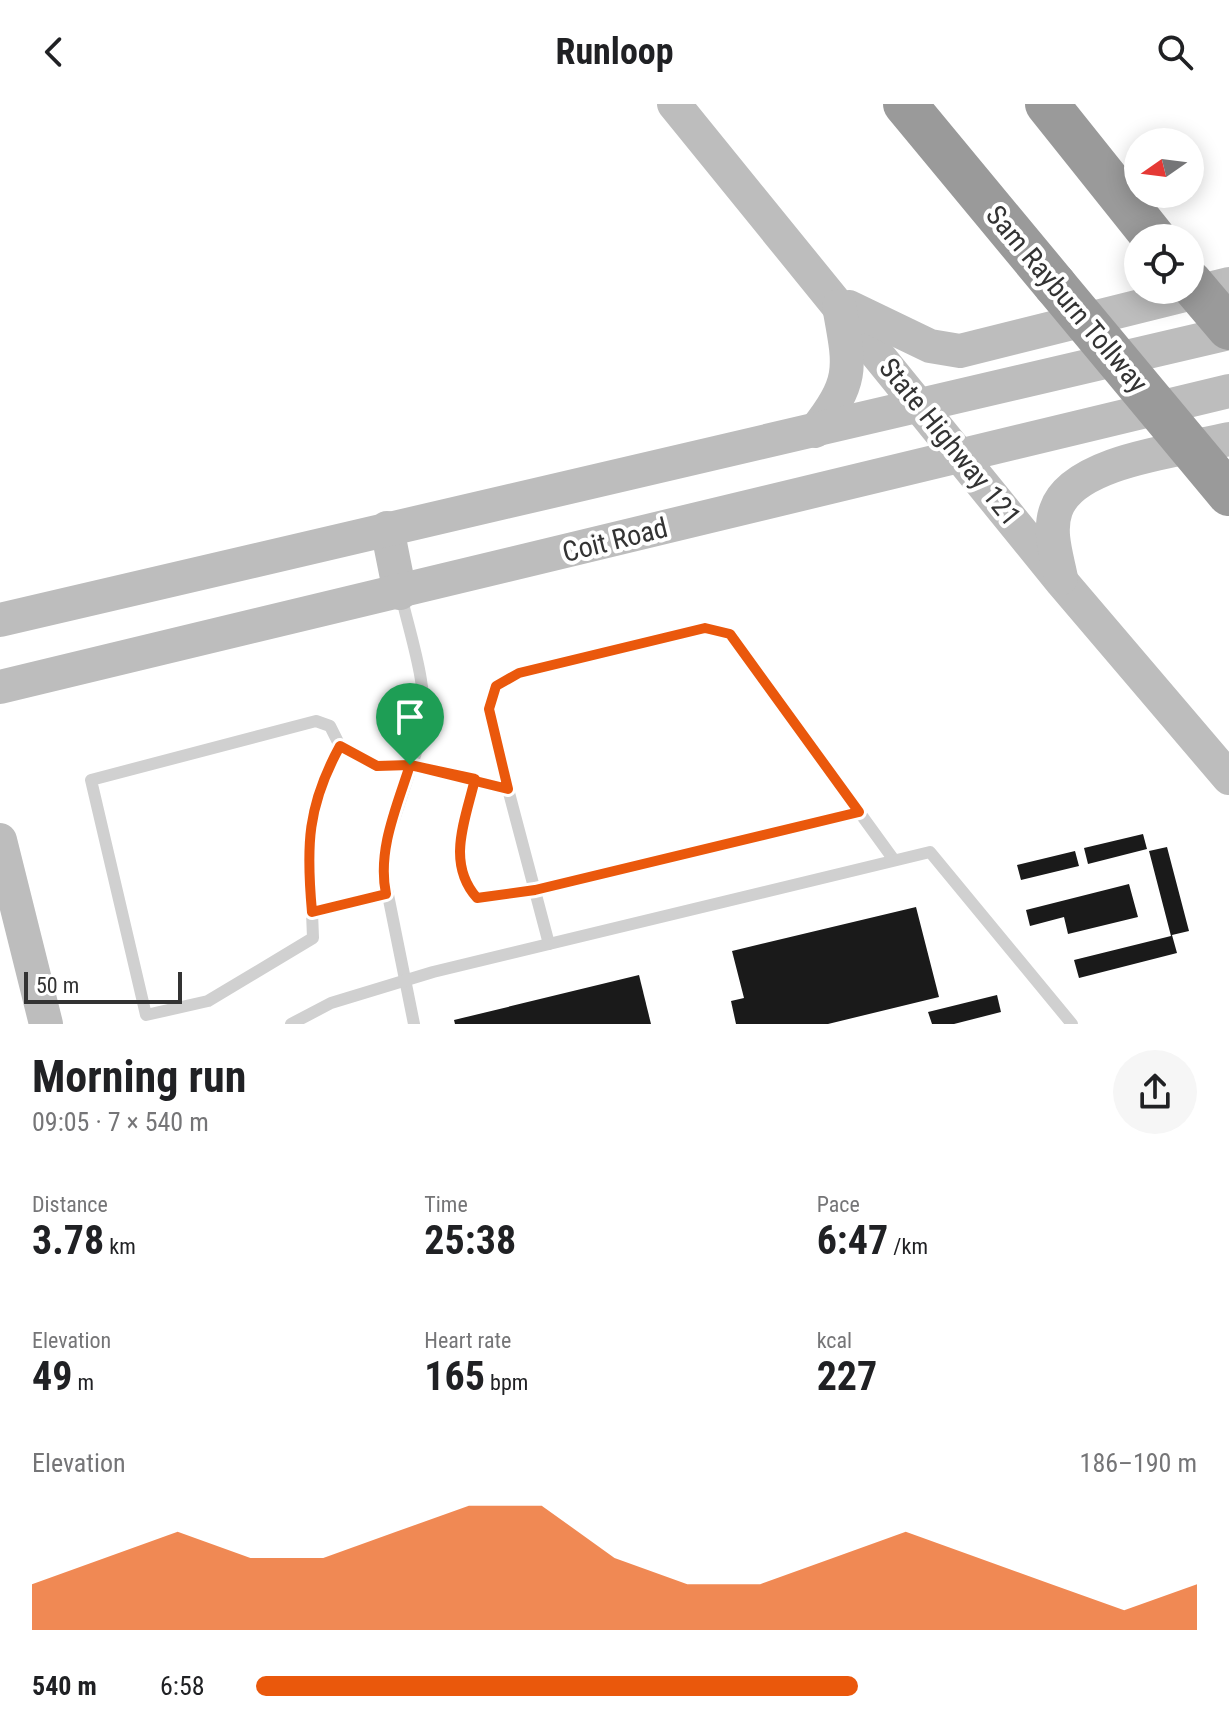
<!DOCTYPE html>
<meta charset="utf-8">
<style>
body{margin:0;font-family:"Roboto Condensed",sans-serif;background:#f6f6f6;color:#202124;height:100vh;display:flex;flex-direction:column;font-size:30px;white-space:nowrap}
*{box-sizing:border-box;margin:0}
p{font-size:26px;color:#757577}
.icon{flex:none;width:44px;height:44px;fill:none;stroke:currentColor;stroke-width:2;stroke-linecap:round;stroke-linejoin:round}
.map{position:relative;height:920px;overflow:hidden}
.details{display:flex;flex-direction:column;background:#fff;flex:1}
.details>*{flex:none}
.needle{width:52px;rotate:256deg}
.controls{position:absolute;left:1124px;top:24px;display:grid;gap:16px}
.controls a{display:grid;place-items:center;width:80px;height:80px;border-radius:50%;background:#fff;box-shadow:0 4px 20px #0003;font-size:40px}
.scale{position:absolute;left:24px;bottom:20px;width:158px;box-sizing:border-box;padding-left:8px;border:4px solid #333;border-top:0;font-size:22px;line-height:28px;white-space:nowrap;color:#333;-webkit-text-stroke:6px #fff;paint-order:stroke}
.pin{position:absolute;display:grid;place-items:center;width:68px;height:68px;color:#fff;margin:-82px -34px;border-radius:50% 50% 50% 0;rotate:-45deg;box-shadow:0 0 8px #0007}
.pin .icon{rotate:45deg}
.round{display:grid;place-items:center;flex:none;width:84px;height:84px;border-radius:42px;background:#f6f6f6}
.headline{display:flex;align-items:center;justify-content:space-between;height:136px;padding:0 32px}
h1{font-size:44px;font-weight:700;line-height:60px}
.stats{display:grid;grid-template-columns:repeat(3,1fr);gap:12px;height:136px;padding:8px 32px}
.stats div{display:grid;align-content:center}
.stats b{font-size:40px;font-weight:700}
.stats small{font-size:22px;font-weight:400}
.stats p{font-size:22px}
.chart{height:224px;padding:16px 32px}
.chart p{display:flex;justify-content:space-between}
.chart svg{width:100%;height:144px;margin-top:8px;fill:#ea580c;opacity:.7}
ul{padding:0 32px;list-style:none;font-size:26px}
li{display:grid;grid-template-columns:128px 96px 1fr;align-items:center;height:60px}
li i{height:20px;border-radius:10px;background:#ea580c}
header{display:flex;justify-content:space-between;align-items:center;height:104px;padding:0 32px;background:#fff;font-size:36px;font-weight:700}
.map>svg:first-child{display:block}
</style>
<header><svg class="icon" aria-label="back" viewBox="0 0 24 24"><path d="M15 5l-7 7 7 7"/></svg>Runloop<svg class="icon" aria-label="search" viewBox="0 0 24 24"><circle cx="10" cy="10" r="6"/><path d="M15 15l6 6"/></svg></header>
<div class="map">
<svg width="1229" height="920" viewBox="0 0 1229 920">
<rect width="100%" height="100%" fill="#fff"/>
<g fill="#1a1a1a">
<path d="M1143 730 1147 745 1088 760 1084 744Z"/>
<path d="M1167 743 1189 827 1172 831 1177 849 1079 874 1074 856 1171 832 1149 747Z"/>
<path d="M1075 747 1079 762 1021 776 1017 761Z"/>
<path d="M1129 780 1138 813 1068 830 1064 813 1030 822 1026 806Z"/>
<path d="M916 803 939 893 828 920H736L731 897 744 894 732 847Z"/>
<path d="M639 871 651 920H455L454 916Z"/>
<path d="M997 891 1001 908 954 920H932L928 908Z"/>
</g>
<g fill="none" stroke-linecap="round" stroke-linejoin="round">
<g stroke="#d0d0d0" stroke-width="12">
<path d="M401 491C411 535 428 581 423 627L386 740 383 766 414 920"/>
<path d="M475 675C465 717 446 759 477 794L535 786 859 708"/>
<path d="M508 685 489 605 496 582 519 569 705 524 730 530 894 756"/>
<path d="M386 790 312 808 313 834 208 897 146 911 91 676 316 617 330 622 340 642 377 662 410 661 508 685 549 840"/>
<path d="M312 808C306 742 307 702 340 642"/>
<path d="M291 920 331 899 433 868 930 748 1072 920"/>
</g>
<g stroke="#bdbdbd" stroke-width="34">
<path d="M674 0 1062 478 1229 674"/>
<path d="M849 203 930 242 960 247 1229 180"/>
<path d="M815 327C855 276 850 263 839 202"/>
<path d="M387 424 400 489"/>
<path d="M1061 474C1057 453 1048 428 1056 406 1073 356 1183 346 1229 335"/>
<path d="M0 516 1229 229"/>
<path d="M0 583 1229 287"/>
<path d="M0 736 46 920"/>
</g>
<g stroke="#9a9a9a" stroke-width="44">
<path d="M905 0 1055 181"/>
<path d="M1047 0 1154 134"/>
</g>
<g stroke="#9a9a9a" stroke-width="44">
<path d="M1190 178 1229 224"/>
<path d="M1055 181 1229 390"/>
</g>
</g>
<g fill="none" stroke-linecap="round" stroke-linejoin="round">
<defs>
<path id="route" d="M410 661C397 702 377 746 386 790L312 808C306 742 307 702 340 642L377 662 410 661 508 685 489 605 496 582 519 569 705 524 730 530 859 708 535 786 477 794C446 759 465 717 475 675L410 661"/>
</defs>
<use href="#route" stroke="#fff" stroke-width="16"/>
<use href="#route" stroke="#ea580c" stroke-width="10"/>
</g>
<g text-anchor="middle" dominant-baseline="central" stroke-width="8" stroke-linejoin="round" paint-order="stroke">
<g font-size="28" fill="#333" stroke="#fff">
<text transform="translate(1067 195) rotate(50)">Sam Rayburn Tollway</text>
<text transform="translate(950 338) rotate(51)">State Highway 121</text>
<text transform="translate(615 436) rotate(-14)">Coit Road</text>
</g>
</g>
</svg>
<div class="controls">
<a><svg class="needle" viewBox="-14 -14 28 28"><path d="M0-13l5 13h-10z" fill="#e53935"/><path d="M0 13l5-13h-10z" fill="#757577"/></svg></a>
<a><svg class="icon" aria-label="locate" viewBox="0 0 24 24"><circle cx="12" cy="12" r="6"/><path d="M12 2v4M12 18v4M2 12h4M18 12h4"/></svg></a>
</div>
<div class="scale">50 m</div>
<div class="pin" style="left:410px;top:661px;background:#1e9e55"><svg class="icon" aria-label="arrive" viewBox="0 0 24 24"><path d="M6 21V4h12l-3 4 3 4H6"/></svg></div>
</div>
<section class="details">
<div class="headline"><div><h1>Morning run</h1><p>09:05 · 7 × 540 m</p></div><a class="round"><svg class="icon" aria-label="share" viewBox="0 0 24 24"><path d="M12 15V3M7 8l5-5 5 5M5 13v7h14v-7"/></svg></a></div>
<div class="stats">
<div><p>Distance</p><b>3.78<small> km</small></b></div>
<div><p>Time</p><b>25:38</b></div>
<div><p>Pace</p><b>6:47<small> /km</small></b></div>
</div>
<div class="stats">
<div><p>Elevation</p><b>49<small> m</small></b></div>
<div><p>Heart rate</p><b>165<small> bpm</small></b></div>
<div><p>kcal</p><b>227</b></div>
</div>
<div class="chart"><p><span>Elevation</span>186–190 m</p>
<svg viewBox="0 0 160 44" preserveAspectRatio="none"><path d="M0 44V30L10 22L20 14L30 22L40 22L50 14L60 6L70 6L80 22L90 30L100 30L110 22L120 14L130 22L140 30L150 38L160 30V44z"/></svg>
</div>
<ul>
<li><b>540 m</b>6:58<i style="width:64%"></i></li>
</ul>
</section>
